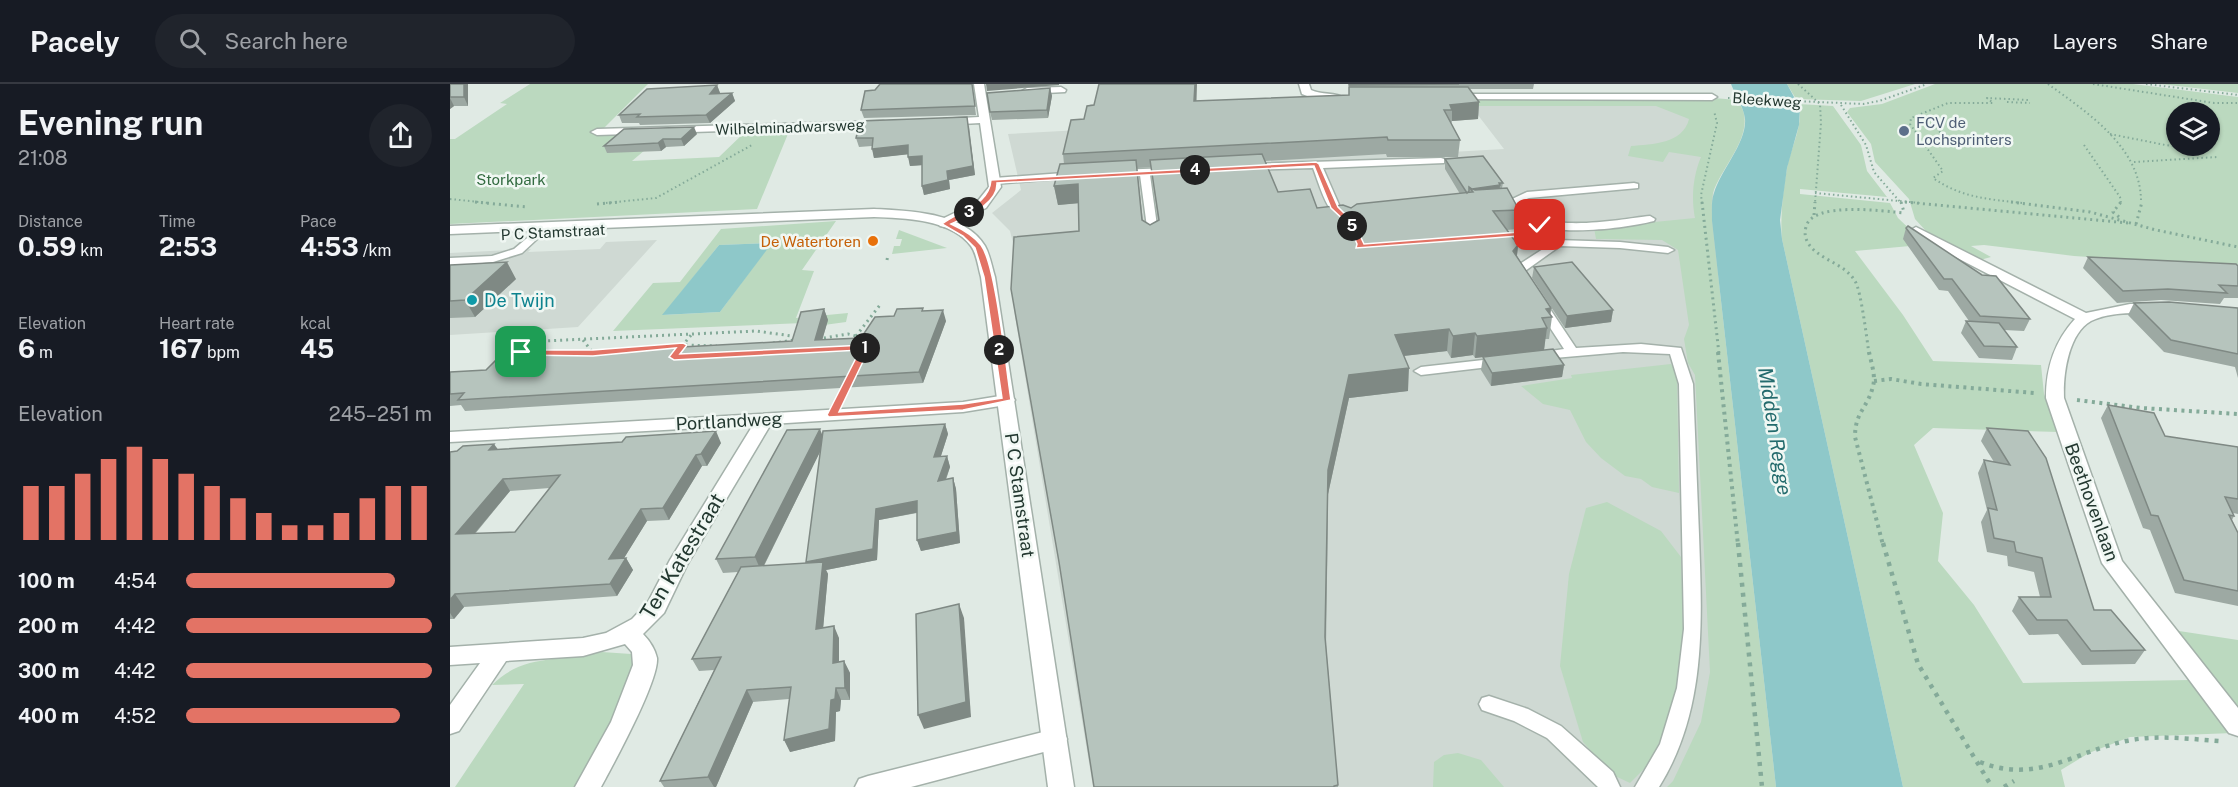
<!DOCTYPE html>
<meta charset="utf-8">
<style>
body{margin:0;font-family:"Public Sans",sans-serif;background:#20242c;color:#f1f3f6;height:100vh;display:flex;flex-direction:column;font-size:22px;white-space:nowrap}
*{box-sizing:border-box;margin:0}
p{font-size:20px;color:#9ea1a6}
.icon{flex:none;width:33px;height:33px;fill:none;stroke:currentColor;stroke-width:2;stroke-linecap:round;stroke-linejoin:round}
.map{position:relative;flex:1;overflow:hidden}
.side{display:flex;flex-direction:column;background:#171b24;width:450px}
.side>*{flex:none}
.controls{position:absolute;left:1716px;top:18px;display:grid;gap:12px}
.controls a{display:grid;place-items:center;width:54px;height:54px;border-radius:50%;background:#171b24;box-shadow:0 2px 4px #0004;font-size:30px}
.pin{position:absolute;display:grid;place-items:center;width:51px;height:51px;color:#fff;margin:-26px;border-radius:12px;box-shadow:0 3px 9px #0006}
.km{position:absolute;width:30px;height:30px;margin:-15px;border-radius:50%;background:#222;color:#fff;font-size:16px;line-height:30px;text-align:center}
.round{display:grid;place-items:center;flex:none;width:63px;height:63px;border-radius:32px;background:#20242c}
.summary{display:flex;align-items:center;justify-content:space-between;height:102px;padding:0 18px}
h1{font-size:33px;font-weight:700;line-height:45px}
.figures{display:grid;grid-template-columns:repeat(3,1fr);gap:9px;height:102px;padding:6px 18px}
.figures div{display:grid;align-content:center}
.figures b{font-size:26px;font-weight:700}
.figures small{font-size:16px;font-weight:400}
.figures p{font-size:16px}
.chart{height:168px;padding:12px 18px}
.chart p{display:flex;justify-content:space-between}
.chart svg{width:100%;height:108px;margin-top:6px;stroke:#e37365;stroke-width:6}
ul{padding:0 18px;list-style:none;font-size:20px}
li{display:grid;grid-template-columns:96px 72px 1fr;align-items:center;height:45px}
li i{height:15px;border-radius:8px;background:#e37365}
header{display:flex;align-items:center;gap:36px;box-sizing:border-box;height:84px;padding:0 30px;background:#171b24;border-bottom:2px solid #363941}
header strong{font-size:28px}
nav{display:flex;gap:33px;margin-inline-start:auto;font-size:21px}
.search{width:420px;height:54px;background:#20242c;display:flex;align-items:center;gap:15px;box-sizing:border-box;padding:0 21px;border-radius:33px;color:#9ea1a6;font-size:22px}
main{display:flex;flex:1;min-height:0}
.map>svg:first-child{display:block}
</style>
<header>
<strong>Pacely</strong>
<div class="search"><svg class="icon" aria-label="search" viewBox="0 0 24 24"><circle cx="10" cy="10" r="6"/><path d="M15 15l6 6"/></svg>Search here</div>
<nav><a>Map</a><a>Layers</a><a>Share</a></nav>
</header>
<main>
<section class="side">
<div class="summary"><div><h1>Evening run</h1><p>21:08</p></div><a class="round"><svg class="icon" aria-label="share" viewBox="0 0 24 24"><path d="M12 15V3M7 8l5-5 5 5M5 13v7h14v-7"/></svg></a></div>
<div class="figures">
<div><p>Distance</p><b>0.59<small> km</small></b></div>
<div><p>Time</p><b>2:53</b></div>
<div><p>Pace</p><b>4:53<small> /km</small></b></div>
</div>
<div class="figures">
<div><p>Elevation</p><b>6<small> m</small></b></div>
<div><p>Heart rate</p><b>167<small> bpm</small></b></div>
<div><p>kcal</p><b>45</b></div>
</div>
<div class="chart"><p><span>Elevation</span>245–251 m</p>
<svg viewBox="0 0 160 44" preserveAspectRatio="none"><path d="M5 44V22M15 44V22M25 44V17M35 44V11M45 44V6M55 44V11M65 44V17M75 44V22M85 44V27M95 44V33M105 44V38M115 44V38M125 44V33M135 44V27M145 44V22M155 44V22"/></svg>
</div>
<ul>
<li><b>100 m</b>4:54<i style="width:85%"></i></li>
<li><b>200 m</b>4:42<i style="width:100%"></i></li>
<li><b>300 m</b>4:42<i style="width:100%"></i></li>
<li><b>400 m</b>4:52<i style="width:87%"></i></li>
</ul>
</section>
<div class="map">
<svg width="1788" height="703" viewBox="0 0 1788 703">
<rect width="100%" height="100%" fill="#e0eae4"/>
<g fill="#cfd9d3">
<path d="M974 19 1001 68 1054 65 1021 22H1258L1300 703H643L564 226 563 159 560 147 542 129 571 106 558 50 630 46 640 20Z"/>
<path d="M207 156 128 243 0 251V169L81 165 78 168 150 165 156 158Z"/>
</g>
<g fill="#bbd9bf" fill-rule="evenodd">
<path d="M80 0H198L147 51 215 49 182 77 269 73 296 47 340 45 307 125 0 140V55H5L57 20 50 19Z"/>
<path d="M1337 0H1465L1411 17 1346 15Z"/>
<path d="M1485 0H1683L1788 13V183L1624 172 1534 161 1521 162 1541 173 1530 176 1476 147 1465 135 1459 115 1425 78 1421 60 1397 28 1400 24 1432 20ZM1726 28H1760V62H1726Z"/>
<path d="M1710 0H1788V9Z"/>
<path d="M1264 14 1287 16C1311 46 1272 80 1263 109 1261 118 1262 128 1262 137L1326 703H1217L1223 697 1251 638 1260 588 1245 291 1238 279 1234 255 1239 241 1228 166 1212 156 1146 155 1144 144 1245 134C1241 114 1243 92 1251 73L1219 68 1213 78 1178 72 1181 62C1202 60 1233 60 1239 35L1206 22H1013L1009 15Z"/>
<path d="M1348 20 1383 22 1411 61 1417 87 1437 113 1350 105V110L1440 119 1448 134 1467 152 1460 162 1405 167 1453 231 1483 277 1591 281 1594 310 1609 348 1483 344 1464 361 1493 429 1488 477 1524 521 1573 599 1740 596 1783 649 1680 653 1639 669 1611 686 1615 703H1453L1332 155C1330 131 1333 107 1337 84 1340 65 1355 39 1348 20Z"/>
<path d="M386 137 352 186 364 187 346 234 398 229 396 238 352 244 353 239 163 247 203 199 230 198 271 145ZM321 159 270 228 213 231 269 161Z"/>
<path d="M449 146 497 164 442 170 444 162H450L452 155H446Z"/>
<path d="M1221 280 1227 290 1229 409 1202 403 1191 395 1175 392 1151 374 1136 358 1120 326 1093 320 1071 302 1122 294 1121 291Z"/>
<path d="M1157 418 1211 447 1231 473 1234 582 1225 628 1197 682 1180 699 1163 691 1133 658 1110 582 1119 490 1136 424Z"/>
<path d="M1716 545 1788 556V631Z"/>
<path d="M152 568 181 570 187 581 168 632 129 703H5L74 600 42 601C75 568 111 579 152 568Z"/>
<path d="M1008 669 1031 676 1054 703H983L984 678 994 671Z"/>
</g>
<g fill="#8ec8c9">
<path d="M1281 0H1337L1350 24 1349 41 1337 84 1330 136 1332 155 1453 703H1326L1262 137C1262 128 1261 117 1264 109 1271 86 1297 58 1295 35 1294 24 1285 10 1281 0Z"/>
<path d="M322 159 270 228 212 231 269 161Z"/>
</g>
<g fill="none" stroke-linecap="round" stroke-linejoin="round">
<defs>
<g id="service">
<path d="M991 74 994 75V79L873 84 890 123 903 137 898 140C877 133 870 102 863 84L798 86 793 83 798 80Z"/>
<path d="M720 84 724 85V89L700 91 709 156 703 159 699 158 690 91 666 92 661 89 666 86Z"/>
<path d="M627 88 631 89V93L544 100 539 97 544 94Z"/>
<path d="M1184 99 1188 100V104L1079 114 1071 117C1085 153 1169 135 1200 132L1205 135 1204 137C1171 145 1095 155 1068 132 1063 128 1062 122 1060 116L1077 108Z"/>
<path d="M95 139 99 140V144L72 169 43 178 0 182V174L42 172 64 165Z"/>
<path d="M1107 156 1170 158 1218 163 1224 166 1218 169 1170 164 1110 162 1075 187 1081 196 1079 199H1071L1063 186 1065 183Z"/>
<path d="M1090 215 1094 216 1126 264 1191 260 1231 264 1243 300C1245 350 1247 400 1249 451 1252 537 1257 626 1209 703H1185L1210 660 1227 604 1234 545 1229 300 1220 270 1173 268 1081 276 1079 273 1081 270 1114 265 1084 219Z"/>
<path d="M1051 274 1058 278 1056 281 971 291 964 287 971 283Z"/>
<path d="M1039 612 1078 625 1111 642 1163 688 1170 703H1148L1097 654 1064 637 1032 626 1029 620 1032 614Z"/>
</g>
<g id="minor">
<path d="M524 0H534L551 103 536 124 495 143 490 142 488 139 490 136 527 118 539 103 530 39 494 41 489 38 494 35 529 33Z"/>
<path d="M849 0H859L861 6C871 11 886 8 894 14 883 22 864 15 852 10Z"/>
<path d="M611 3 616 6 615 8 577 10 572 7 577 4Z"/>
<path d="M1000 10H1262L1267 13 1262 16 996 15V11Z"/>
<path d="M433 37 437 38V42L147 51 141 48 147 45Z"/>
<path d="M1466 143 1636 229 1680 220H1706L1714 225C1707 232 1696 229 1687 229 1672 229 1655 230 1641 237 1618 250 1613 291 1614 314L1672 477 1788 624V652L1779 649 1652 479 1596 314C1596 284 1604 258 1625 235L1461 150 1459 147Z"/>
<path d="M556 311 562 312 565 316 562 320 513 328 321 340 237 481 214 529 193 550C199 556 205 565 207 574 209 597 164 679 151 703H125L161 638 183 581 182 568 175 560 133 572 56 577 9 647 0 650V621L30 579 0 581V563L133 554 156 549 182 535 198 518 220 476 303 341 0 358V348L513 318Z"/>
<path d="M605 645 614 648 617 655 614 662 605 665 461 703H405L409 695 418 692Z"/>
</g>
<path id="tertiary" d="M424 125C459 127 515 128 535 162 540 171 542 183 545 193L624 703H598L531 193C528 183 527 170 521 162 501 135 454 134 424 133L0 150V142Z"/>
</defs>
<use href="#service" stroke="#a4b1aa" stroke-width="3"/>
<use href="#minor" stroke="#a4b1aa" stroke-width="3"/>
<use href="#tertiary" stroke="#a4b1aa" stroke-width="3"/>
<g stroke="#84aa99" stroke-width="2" stroke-dasharray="1.5 3" stroke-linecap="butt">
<path d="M1348 0 1370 20 1371 39 1365 119"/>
<path d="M1598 0C1638 29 1692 64 1691 119"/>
<path d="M1643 0 1764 19H1788"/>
<path d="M1696 0 1788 11"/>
<path d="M1278 14 1413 20 1429 17 1477 0"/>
<path d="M1557 18 1580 19"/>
<path d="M1391 21 1416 61 1424 88 1451 119"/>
<path d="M1469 32 1482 36 1495 56"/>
<path d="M1660 50 1715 61 1756 66"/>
<path d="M1634 61 1670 113 1671 119"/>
<path d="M1684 78 1767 73"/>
<path d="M1365 109 1470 119"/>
<path d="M0 115 39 119"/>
<path d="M156 119 206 114 302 61"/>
<path d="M1252 119 1251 111 1267 39 1264 27"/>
<path d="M1572 119C1538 115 1512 114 1483 94L1493 87 1460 40 1461 34 1498 19H1543L1537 14 1579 16"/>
</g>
<g stroke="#84aa99" stroke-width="3" stroke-dasharray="2 4" stroke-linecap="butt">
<path d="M25 118 77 123"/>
<path d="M1252 118 1269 270"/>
<path d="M1451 118 1454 128"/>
<path d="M1455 118 1678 139"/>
<path d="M1561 118 1640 128 1706 146 1788 163"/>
<path d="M147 120 171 118"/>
<path d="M1364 131 1365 118"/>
<path d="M1669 133 1663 128 1671 118"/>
<path d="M1686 140 1692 118"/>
<path d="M1055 151 1072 150"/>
<path d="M437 176 438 171"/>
<path d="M406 252 430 221"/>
<path d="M368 255 398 250 406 252"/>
<path d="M133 256 143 269"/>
<path d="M323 259 345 256"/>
<path d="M232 262 242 250"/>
<path d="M188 266 233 261 267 262"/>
<path d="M95 270 66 267V264L73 259 94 257 306 247 349 253"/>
<path d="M1419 270C1417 256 1411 206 1405 197 1396 182 1378 178 1365 167 1358 161 1353 153 1356 143 1362 117 1433 127 1454 129"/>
</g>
<g stroke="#84aa99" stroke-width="4" stroke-dasharray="3 4.5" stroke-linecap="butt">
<path d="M78 268 100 270"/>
<path d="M1268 268 1288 461"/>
<path d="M1419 268C1421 278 1426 292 1423 302 1418 324 1405 327 1405 353L1433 461"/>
<path d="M1424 297 1441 295 1471 300 1585 309"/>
<path d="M1627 316 1691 324 1788 330"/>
</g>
<g stroke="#84aa99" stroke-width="4.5" stroke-dasharray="4 6" stroke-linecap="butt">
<path d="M1288 459 1312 703"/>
<path d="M1433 459 1468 580 1542 703"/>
<path d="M1530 678C1588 701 1626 666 1681 656 1710 651 1740 655 1769 657"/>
<path d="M1554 703 1564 697"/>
</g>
<use href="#service" fill="#fff" fill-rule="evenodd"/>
<use href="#minor" fill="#fff" fill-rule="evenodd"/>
<use href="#tertiary" fill="#fff" fill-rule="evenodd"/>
</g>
<g fill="#9da9a3" fill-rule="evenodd">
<path d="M0 0H18V22H4L0 25Z"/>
<path d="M522 0 526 31 414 34 411 26Z"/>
<path d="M899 0H1084L1083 5H1019L1029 18 1028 35 1002 37 1001 40 1010 56 1008 73H937L936 70 815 77 828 108 867 124H901L1010 110 995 85V75L1053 99 1052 104 1069 126 1067 145 1057 146 1068 161 1067 172 1101 224 1100 232 1102 233 1099 255H1095L1094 266 1114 281 1112 293 1041 302 1031 286 1033 273 1025 274 1023 271 1001 274 997 267 954 272 958 307 899 314 878 410 876 561 888 703H644L628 119 608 121 604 102 614 80 613 70 634 35 746 17 899 11ZM701 83 708 136 700 141 693 137 687 84Z"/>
<path d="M267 1 270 9H282L285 17 260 39 190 41 189 39H172L169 31Z"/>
<path d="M600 4 602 12 598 34 542 36 540 28Z"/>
<path d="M519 42 525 91 499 96 500 105 474 111 472 102V81L460 82 458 70 424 74 422 62 409 63 406 54Z"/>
<path d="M247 50 234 62 216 63 211 67 157 69 154 62Z"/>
<path d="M1456 144 1580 235 1574 247 1554 246 1567 263 1562 276 1529 274 1511 249 1516 237H1519L1498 207 1489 206 1453 155Z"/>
<path d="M1638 173 1788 182V214H1774L1770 220 1711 216 1667 219 1633 184Z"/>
<path d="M0 181 66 195 25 233 0 234Z"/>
<path d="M1084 183 1163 226 1161 238 1115 244 1082 194Z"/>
<path d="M1684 219 1788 224V294L1785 283 1714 268 1678 231Z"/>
<path d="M374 225 378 236 372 256 411 254 444 232 474 227 496 237 473 299 15 327 11 321 0 322V288L36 286 342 257Z"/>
<path d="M1658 321 1715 352 1788 363V430L1783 429 1784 432 1782 436 1788 449V522L1725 509 1700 446 1693 444 1651 334Z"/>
<path d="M495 340 498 350 491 372H497L500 383 496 396 503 394 506 405 510 459 471 467 467 456V429L429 436 427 476 376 486 378 490 373 544 389 554V578L394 577 400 589V616H391L390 627 386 628 385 657 340 668 339 615 303 618 266 703H214L210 697 264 586 249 587 242 575 288 488 273 489 266 475 372 351ZM370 367 357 479 314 482Z"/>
<path d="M1537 344 1578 347 1644 526 1695 566 1685 580 1632 581 1608 550 1579 551 1562 527 1569 513H1590L1584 488 1558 482 1557 472 1537 468 1531 438 1537 426 1528 389 1534 376 1544 378 1531 357Z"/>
<path d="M271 359 257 382H252L219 436 197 437 174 474H176L183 486 167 512 14 523 4 535H0V368L48 365ZM100 404 65 448 25 450 60 407Z"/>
</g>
<g fill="#7f8984">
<path d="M14 0H18V22L14 13Z"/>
<path d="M536 0H609V1L537 7Z"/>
<path d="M745 0H747L746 34 744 17Z"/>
<path d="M267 1 270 9 260 10Z"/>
<path d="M600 4 602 12 598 34 597 26Z"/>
<path d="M282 9 285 17 260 39 256 31Z"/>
<path d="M0 14 4 22 0 25Z"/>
<path d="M1029 18 1028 35 1002 37V26L1000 21Z"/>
<path d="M517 33 525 91 499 96 500 105 474 111 472 102 497 87Z"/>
<path d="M244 43 247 50 234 62 231 55Z"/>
<path d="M213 55 216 63 211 67 208 59Z"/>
<path d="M458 61 461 70 424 74 422 65Z"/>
<path d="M472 72 474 81 460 82 458 73Z"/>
<path d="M628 100 631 119 608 121 604 102Z"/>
<path d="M1050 101 1049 112 1023 108 1021 106 1024 104Z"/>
<path d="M1068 161 1066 181 1063 167Z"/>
<path d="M57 178 66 195 25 233 15 216Z"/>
<path d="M1101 224 1100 233 1096 225Z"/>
<path d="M374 225 378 236 369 267 365 256Z"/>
<path d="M493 226 496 237 473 299 469 288Z"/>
<path d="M1163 226 1161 238 1115 244 1117 232Z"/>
<path d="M1097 244 1094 266 1025 274 1027 252Z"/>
<path d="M999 245 997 267 944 273 945 251Z"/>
<path d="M1025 249 1023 271 1001 274 1003 252Z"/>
<path d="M1114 281 1112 293 1041 302 1042 289Z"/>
<path d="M959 284 958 307 899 314 878 410 876 578 878 386 899 291Z"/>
<path d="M495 340 498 350 487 384 484 373Z"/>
<path d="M370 345 375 358 311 487 305 473Z"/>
<path d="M266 347 271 359 257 382 251 370Z"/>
<path d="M44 360 52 371 39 366Z"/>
<path d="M246 371 252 382 219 436 213 424Z"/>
<path d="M497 372 500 383 491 408 488 397Z"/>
<path d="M503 394 506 405 510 459 471 467 467 456Z"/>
<path d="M53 395 60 407 14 462 6 450Z"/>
<path d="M467 417 470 428 429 436 427 476 376 486 378 490 372 557 366 545 361 489 356 478 426 425Z"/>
<path d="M191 425 197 437 166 487 159 475Z"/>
<path d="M176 474 183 486 167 512 160 500Z"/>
<path d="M5 510 14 523 4 535 0 529V516Z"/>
<path d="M509 520 514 534 521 633 474 645 468 631Z"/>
<path d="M384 542 389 554V591L383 579Z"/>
<path d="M394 577 400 589V616L395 604Z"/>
<path d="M386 604 391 616 390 627 386 628 385 657 340 668 334 656 381 616Z"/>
<path d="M297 606 303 618 266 703H264L258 693Z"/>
</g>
<g fill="#b6c4bd" stroke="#7f8984" stroke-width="1.5" fill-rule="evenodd">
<rect x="0" y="0" width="14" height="13"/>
<path d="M430 0H522L525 22 411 26 415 7 425 6Z"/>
<path d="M649 0H745L744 17 899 11V3H1018L1029 18 1000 21 1002 26H994L1010 56H938L937 53 613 70 621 36 634 35 637 22 644 21Z"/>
<path d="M899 0H1009L899 1Z"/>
<path d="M267 1 260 10 282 9 256 31 187 33 190 30 169 31 197 5Z"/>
<path d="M600 4 597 26 540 28 537 9Z"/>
<path d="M517 33 523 82 497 87 498 96 472 102V72L458 73V61L422 65 423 54H406L410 37Z"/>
<path d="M244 43 231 55H213L208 59 154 62 174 45Z"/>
<path d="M812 70 828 108 860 105 867 124 893 121 901 124 907 120 1023 108 1019 103 1025 106 1057 104 1069 126 1043 127 1068 161 1063 167 1101 224 1096 225 1102 233 1092 234 1097 244 1027 252 1025 249 1003 252 999 245 945 251 959 284 899 291 878 386 875 553 888 701 884 702V703H644L609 478 561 205 564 153 629 147 628 100 604 102 610 80 686 76 692 136 700 141 709 136 700 76Z"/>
<path d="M1033 72 1053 99H1049L1050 101 1022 105 1019 103V107L1017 109 995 75Z"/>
<path d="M1458 142 1532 191 1546 192 1580 235 1530 232 1502 195H1494L1456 144Z"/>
<path d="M1638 173 1786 180 1788 182V202L1769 201 1777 209 1718 205 1673 207Z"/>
<path d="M57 178 15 216 0 217V181Z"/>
<path d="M1122 178 1163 226 1117 232 1084 183Z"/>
<path d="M1719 218 1788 224V270L1721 256 1684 219Z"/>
<path d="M473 224 472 227 493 226 469 288 8 316 14 309 0 310V288L36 286 49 273 342 257 351 228 374 225 365 256 411 254 425 233 444 232 447 225Z"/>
<path d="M1516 237 1549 239 1567 263 1534 262Z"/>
<path d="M1103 265 1114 281 1042 289 1033 273Z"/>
<path d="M1658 321 1704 329 1715 352 1788 363V415L1775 413 1784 432 1779 431 1788 449V507L1734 496 1708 432 1701 431Z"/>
<path d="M495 340 484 373 497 372 488 397 503 394 507 448 467 456V417L426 425 423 465 356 478 373 347Z"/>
<path d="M1537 344 1578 347 1596 374 1644 526H1661L1695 566 1641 567 1617 536H1587L1569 513H1601L1592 474 1566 468 1564 458 1544 454 1538 424 1547 426 1534 376 1560 381Z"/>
<path d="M370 345 305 473 266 475 337 346Z"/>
<path d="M266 347 251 370 246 371 213 424 191 425 159 475 176 474 160 500 5 510 0 516V368L7 367 13 362 44 360 39 366 172 358 176 353ZM110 391 65 448 6 450 53 395Z"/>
<path d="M373 478 366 545 384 542 383 579 394 577 395 604H386L385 615 381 616 379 645 334 656 341 603 297 606 258 693 210 697 271 573 242 575 291 483Z"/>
<path d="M509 520 516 618 468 631 466 530Z"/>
</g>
<path fill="#e37365" stroke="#fff" stroke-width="1.5" d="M866 78 869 80 888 123 904 139 914 160 1082 147 1092 143 1087 141 1090 139 1105 142 1083 151 906 164 907 160 899 141 881 124 864 82 547 99C548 120 517 132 501 140 512 145 523 151 531 161 546 181 556 285 561 316L513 326 379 333 377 331 410 266 224 276 219 273 226 264 143 272 71 271 67 268 71 266H143L233 259 237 261 230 270 415 261 420 263 389 328 513 320 552 314 534 193 525 164 513 152 492 140C510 126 539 122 541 96Z"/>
<circle fill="#5c6f8a" stroke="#f0f7f3" stroke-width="2" cx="1454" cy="47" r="6"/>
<circle fill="#e8710a" stroke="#f0f7f3" stroke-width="2" cx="423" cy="157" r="6"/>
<circle fill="#0f9aa8" stroke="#f0f7f3" stroke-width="2" cx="22" cy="216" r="6"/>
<g text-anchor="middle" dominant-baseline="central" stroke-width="5" stroke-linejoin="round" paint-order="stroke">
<g font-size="15" fill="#233830" stroke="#f0f7f3">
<text transform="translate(1317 16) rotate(4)">Bleekweg</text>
<text transform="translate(340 43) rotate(-2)">Wilhelminadwarsweg</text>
<text transform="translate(103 148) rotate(-3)">P C Stamstraat</text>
</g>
<g font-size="15" fill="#4e5e75" stroke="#f0f7f3" text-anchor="start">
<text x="1466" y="38">FCV de<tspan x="1466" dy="17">Lochsprinters</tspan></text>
</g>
<g font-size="15" fill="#326b40" stroke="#f0f7f3">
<text x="61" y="95">Storkpark</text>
</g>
<g font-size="15" fill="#c56008" stroke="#f0f7f3" text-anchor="end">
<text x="411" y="157">De Watertoren</text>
</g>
<g font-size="18" fill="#0d838f" stroke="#f0f7f3" text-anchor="start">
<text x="34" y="216">De Twijn</text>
</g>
<g font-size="18" fill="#233830" stroke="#f0f7f3">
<text transform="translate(279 337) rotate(-3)">Portlandweg</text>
<text transform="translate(570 411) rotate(82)">P C Stamstraat</text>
<text transform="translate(1642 418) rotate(70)">Beethovenlaan</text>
</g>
<g font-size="20" font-style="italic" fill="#246b6d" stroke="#f0f7f3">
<text transform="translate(1325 347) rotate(81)">Midden Regge</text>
</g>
<g font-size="21" fill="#233830" stroke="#f0f7f3">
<text transform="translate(232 472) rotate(-59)">Ten Katestraat</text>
</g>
</g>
</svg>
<div class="controls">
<a><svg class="icon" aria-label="layers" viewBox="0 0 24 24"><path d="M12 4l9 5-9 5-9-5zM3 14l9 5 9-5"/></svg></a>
</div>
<div class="pin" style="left:71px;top:268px;background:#1e9e55"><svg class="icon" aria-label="arrive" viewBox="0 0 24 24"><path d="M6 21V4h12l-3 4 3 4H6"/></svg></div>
<div class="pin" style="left:1090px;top:141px;background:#d93025"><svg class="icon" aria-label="check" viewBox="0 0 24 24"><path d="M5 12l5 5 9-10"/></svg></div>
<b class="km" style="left:415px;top:264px">1</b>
<b class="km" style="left:549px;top:266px">2</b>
<b class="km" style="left:519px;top:128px">3</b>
<b class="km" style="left:745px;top:86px">4</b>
<b class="km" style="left:902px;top:142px">5</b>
</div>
</main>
